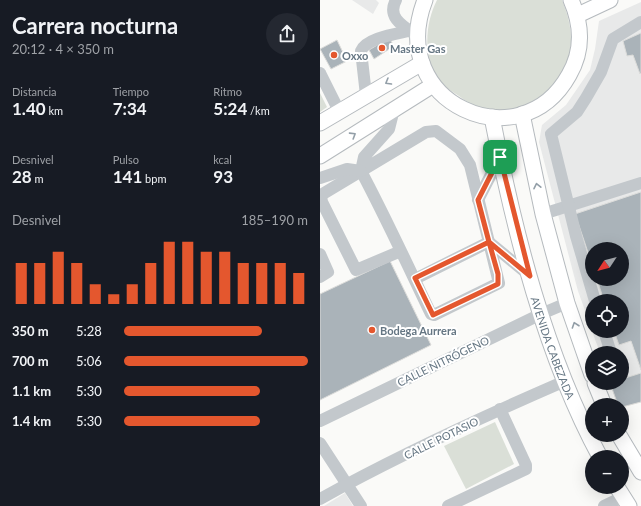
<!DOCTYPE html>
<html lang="es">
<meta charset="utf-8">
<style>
body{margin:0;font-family:Lato,sans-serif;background:#242831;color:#f1f3f6;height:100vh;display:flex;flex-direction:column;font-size:15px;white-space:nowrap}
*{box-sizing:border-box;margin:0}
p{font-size:13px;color:#9ea1a6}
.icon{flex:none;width:22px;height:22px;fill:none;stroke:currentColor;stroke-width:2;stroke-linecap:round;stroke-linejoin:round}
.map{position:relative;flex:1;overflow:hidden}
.sheet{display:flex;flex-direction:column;background:#171b24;width:320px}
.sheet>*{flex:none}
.needle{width:26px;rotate:234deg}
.controls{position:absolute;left:265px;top:242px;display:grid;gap:8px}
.controls a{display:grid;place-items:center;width:44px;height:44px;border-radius:50%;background:#171b24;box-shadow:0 4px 16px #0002;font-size:20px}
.pin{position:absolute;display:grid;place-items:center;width:34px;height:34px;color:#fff;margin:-17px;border-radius:8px;box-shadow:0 2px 6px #0006}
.round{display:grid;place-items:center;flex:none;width:42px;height:42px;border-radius:21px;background:#242831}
.summary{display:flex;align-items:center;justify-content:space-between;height:68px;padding:0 12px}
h1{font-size:22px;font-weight:700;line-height:30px}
.metrics{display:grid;grid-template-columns:repeat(3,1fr);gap:6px;height:68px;padding:4px 12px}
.metrics div{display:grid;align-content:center}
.metrics b{font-size:17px;font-weight:700}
.metrics small{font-size:11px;font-weight:400}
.metrics p{font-size:11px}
.chart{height:112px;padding:8px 12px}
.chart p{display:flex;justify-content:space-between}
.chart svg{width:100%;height:72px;margin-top:4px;stroke:#e4572e;stroke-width:6}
ul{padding:0 12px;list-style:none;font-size:13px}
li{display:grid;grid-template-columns:64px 48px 1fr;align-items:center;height:30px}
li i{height:10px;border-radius:5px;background:#e4572e}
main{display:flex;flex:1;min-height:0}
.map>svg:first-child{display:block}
</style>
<main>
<section class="sheet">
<div class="summary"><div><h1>Carrera nocturna</h1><p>20:12 · 4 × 350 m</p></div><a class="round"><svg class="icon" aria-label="share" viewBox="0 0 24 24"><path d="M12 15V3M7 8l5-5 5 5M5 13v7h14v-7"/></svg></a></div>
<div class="metrics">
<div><p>Distancia</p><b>1.40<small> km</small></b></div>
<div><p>Tiempo</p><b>7:34</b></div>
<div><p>Ritmo</p><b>5:24<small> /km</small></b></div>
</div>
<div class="metrics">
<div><p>Desnivel</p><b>28<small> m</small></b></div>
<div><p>Pulso</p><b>141<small> bpm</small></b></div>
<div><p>kcal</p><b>93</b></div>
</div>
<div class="chart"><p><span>Desnivel</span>185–190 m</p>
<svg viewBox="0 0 160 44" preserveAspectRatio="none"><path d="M5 44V19M15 44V19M25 44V12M35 44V19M45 44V32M55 44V38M65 44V32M75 44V19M85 44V6M95 44V6M105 44V12M115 44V12M125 44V19M135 44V19M145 44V19M155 44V25"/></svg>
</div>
<ul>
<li><b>350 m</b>5:28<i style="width:75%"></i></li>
<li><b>700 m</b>5:06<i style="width:100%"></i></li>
<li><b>1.1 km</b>5:30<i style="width:74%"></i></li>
<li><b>1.4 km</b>5:30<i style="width:74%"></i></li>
</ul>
</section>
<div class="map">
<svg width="321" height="506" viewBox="0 0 321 506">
<rect width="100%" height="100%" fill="#fafaf8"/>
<g fill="#e8e9e9" fill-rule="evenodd">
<path d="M32 0H56L59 3 53 14Z"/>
<path d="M321 2V401L302 407V353H280L272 331H302V301H272V330L258 291 219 142 222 125 246 105 270 70 275 49 279 21ZM272 249H302V279H272Z"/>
<path d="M25 493 33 506H4Z"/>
</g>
<g fill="#dadfd7">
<path d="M117 0H242C249 17 254 37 249 56 240 90 197 121 162 110 154 107 146 101 139 96 132 91 124 87 120 81 102 59 105 23 117 0Z"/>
<path d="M0 93 7 107 0 112Z"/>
<path d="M175 422 194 464 146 489 124 446Z"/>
</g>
<g fill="#aab3b9" stroke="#dcdcda">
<path d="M321 33V73L320 74 313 55 307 56 303 41Z"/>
<path d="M69 38 74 46 54 59 49 50Z"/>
<path d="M17 40 27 61 11 69 0 49Z"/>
<path d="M321 192V370L311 341 299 345 294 331H302V301H284L277 279H302V249H272V264L255 214Z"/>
<path d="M70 261 111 345 0 400V294Z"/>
<path d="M321 373V402L302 407V405H298L290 383H302V379Z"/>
</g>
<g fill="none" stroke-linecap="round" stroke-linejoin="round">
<defs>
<g id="major">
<path d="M105 0C65 103 200 163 249 75 263 51 262 25 251 0"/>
<path d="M258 15 290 0"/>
<path d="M202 114 223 214 247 303 272 375"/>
<path id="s1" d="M172 117C194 231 225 355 280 457"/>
<path d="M0 123 102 63"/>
<path d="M0 156 113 85"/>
<path d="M275 383 284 405"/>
<path d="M299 435 321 472"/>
<path d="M297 487 309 506"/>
</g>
</defs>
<use href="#major" stroke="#b5babe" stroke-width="17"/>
<g stroke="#c3c8cc" stroke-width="12">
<path d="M76 0C67 16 81 25 93 33"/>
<path d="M0 73 19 111"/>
<path d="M46 95 41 51C46 38 76 34 89 31"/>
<path d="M74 109 69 129 44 157 41 171C66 218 88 266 111 314L114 315 179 283 150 165 140 149 116 131 106 132 1 195 2 202 36 270 81 251"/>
<path d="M0 178 27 169 41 171"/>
<path d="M158 200 180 157"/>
<path d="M223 214 321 183"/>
<path d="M169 242 210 276"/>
<path d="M0 254 8 272 0 277"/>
<path d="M95 279 169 242"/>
<path d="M275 301 256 236 231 134 257 112 266 98 281 72 293 39 321 22"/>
<path d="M284 331 291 353"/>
<path d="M0 421 221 314 247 303"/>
<path d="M0 443 41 506"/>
<path d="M0 499C79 455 162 417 245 381"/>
<path d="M128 506 206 469V465L180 409"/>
<path d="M284 506 303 497"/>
</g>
<use href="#major" stroke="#fff" stroke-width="15"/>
</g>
<defs><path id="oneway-chevron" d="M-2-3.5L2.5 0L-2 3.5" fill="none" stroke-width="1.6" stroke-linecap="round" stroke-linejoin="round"/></defs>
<g stroke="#939fa8">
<use href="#oneway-chevron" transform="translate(68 82) rotate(150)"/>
<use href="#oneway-chevron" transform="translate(33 135) rotate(-32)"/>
<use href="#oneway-chevron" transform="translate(217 186) rotate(-102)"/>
<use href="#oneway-chevron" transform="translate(255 325) rotate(-109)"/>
</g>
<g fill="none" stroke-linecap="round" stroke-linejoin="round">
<defs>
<path id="route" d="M180 157 158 200 169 242 95 278 113 315 178 284V274L169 242 210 276 180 157"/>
</defs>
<use href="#route" stroke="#fff" stroke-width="8"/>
<use href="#route" stroke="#e4572e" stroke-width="5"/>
</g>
<g fill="#e4572e" stroke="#fff" stroke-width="1.5">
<circle cx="62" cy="48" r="4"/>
<circle cx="14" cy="55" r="4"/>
<circle cx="52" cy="330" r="4"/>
</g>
<g text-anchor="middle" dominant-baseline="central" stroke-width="4" stroke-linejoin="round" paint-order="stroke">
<g font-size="11" font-weight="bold" fill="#657683" stroke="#fff" text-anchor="start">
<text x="70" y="48">Master Gas</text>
<text x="22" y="55">Oxxo</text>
<text x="60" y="330">Bodega Aurrera</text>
</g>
<g font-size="11" fill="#657683" stroke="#fff">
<text stroke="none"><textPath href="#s1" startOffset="239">AVENIDA CABEZADA</textPath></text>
<text transform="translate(123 361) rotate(-26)">CALLE NITRÓGENO</text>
<text transform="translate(121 438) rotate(-26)">CALLE POTASIO</text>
</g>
</g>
</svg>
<div class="controls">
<a><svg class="needle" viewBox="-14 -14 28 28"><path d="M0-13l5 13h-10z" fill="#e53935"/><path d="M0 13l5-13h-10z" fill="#9ea1a6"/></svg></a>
<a><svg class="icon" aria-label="locate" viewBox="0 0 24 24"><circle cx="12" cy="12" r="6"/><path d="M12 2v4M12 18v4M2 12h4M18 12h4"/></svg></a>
<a><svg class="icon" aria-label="layers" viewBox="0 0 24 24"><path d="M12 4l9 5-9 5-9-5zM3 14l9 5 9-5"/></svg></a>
<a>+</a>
<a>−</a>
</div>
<div class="pin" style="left:180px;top:157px;background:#1e9e55"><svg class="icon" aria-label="arrive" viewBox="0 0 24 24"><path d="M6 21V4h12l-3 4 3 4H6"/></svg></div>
</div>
</main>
